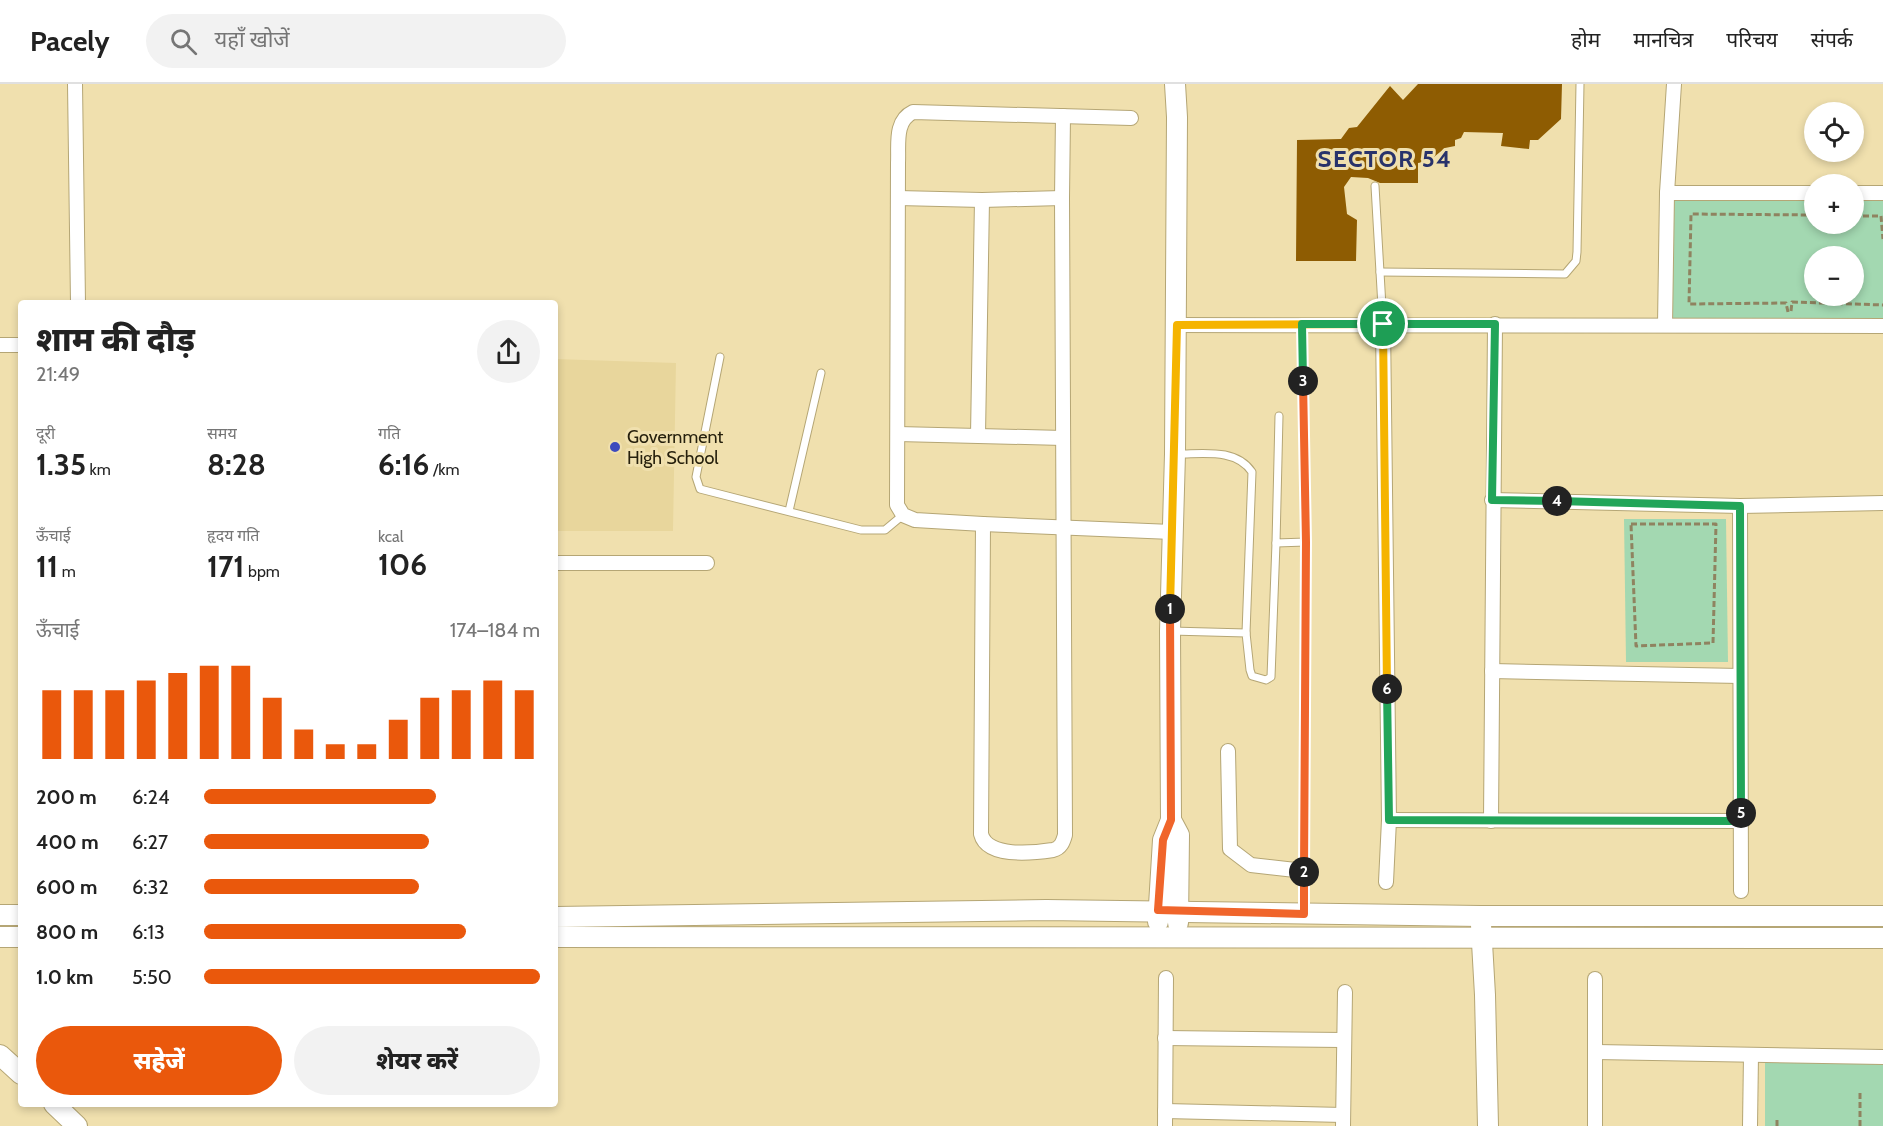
<!DOCTYPE html>
<html lang="hi">
<meta charset="utf-8">
<style>
body{margin:0;font-family:Cabin,"Noto Sans Devanagari",sans-serif;background:#f2f2f2;color:#222;height:100vh;display:flex;flex-direction:column;font-size:22px;white-space:nowrap}
*{box-sizing:border-box;margin:0}
p{font-size:20px;color:#767676}
.icon{flex:none;width:33px;height:33px;fill:none;stroke:currentColor;stroke-width:2;stroke-linecap:round;stroke-linejoin:round}
.map{position:relative;flex:1;overflow:hidden}
.drawer{position:absolute;left:18px;top:216px;width:540px;height:807px;display:flex;flex-direction:column;background:#fff;border-radius:6px;box-shadow:0 3px 9px #0003}
.drawer>*{flex:none}
.fabs{position:absolute;left:1804px;top:18px;display:grid;gap:12px}
.fabs a{display:grid;place-items:center;width:60px;height:60px;border-radius:50%;background:#fff;box-shadow:0 3px 9px #0003;font-size:30px}
.pin{position:absolute;display:grid;place-items:center;width:51px;height:51px;color:#fff;margin:-26px;border:3px solid #fff;border-radius:50%;box-shadow:0 2px 6px #0007}
.km{position:absolute;width:30px;height:30px;margin:-15px;border-radius:50%;background:#222;color:#fff;font-size:16px;line-height:30px;text-align:center}
.round{display:grid;place-items:center;flex:none;width:63px;height:63px;border-radius:32px;background:#f2f2f2}
.head{display:flex;align-items:center;justify-content:space-between;height:102px;padding:0 18px}
h1{font-size:33px;font-weight:800;line-height:45px}
.metrics{display:grid;grid-template-columns:repeat(3,1fr);gap:9px;height:102px;padding:6px 18px}
.metrics div{display:grid;align-content:center}
.metrics b{font-size:30px;font-weight:800}
.metrics small{font-size:16px;font-weight:400}
.metrics p{font-size:16px}
.chart{height:168px;padding:12px 18px}
.chart p{display:flex;justify-content:space-between}
.chart svg{width:100%;height:108px;margin-top:6px;stroke:#ea580c;stroke-width:6}
.cta{display:flex;gap:12px;margin-top:auto;padding:12px 18px}
.cta a{flex:1;height:69px;border-radius:36px;background:#ea580c;color:#fff;font-size:24px;font-weight:800;line-height:69px;text-align:center}
.cta a+a{background:#f2f2f2;color:#222}
ul{padding:0 18px;list-style:none;font-size:20px}
li{display:grid;grid-template-columns:96px 72px 1fr;align-items:center;height:45px}
li i{height:15px;border-radius:8px;background:#ea580c}
header{display:flex;align-items:center;gap:36px;box-sizing:border-box;height:84px;padding:0 30px;background:#fff;border-bottom:2px solid #e0e0e0}
header strong{font-size:28px}
nav{display:flex;gap:33px;margin-inline-start:auto;font-size:21px}
.search{width:420px;height:54px;background:#f2f2f2;display:flex;align-items:center;gap:15px;box-sizing:border-box;padding:0 21px;border-radius:33px;color:#767676;font-size:22px}
.map>svg:first-child{display:block}
</style>
<header>
<strong>Pacely</strong>
<div class="search"><svg class="icon" aria-label="search" viewBox="0 0 24 24"><circle cx="10" cy="10" r="6"/><path d="M15 15l6 6"/></svg>यहाँ खोजें</div>
<nav><a>होम</a><a>मानचित्र</a><a>परिचय</a><a>संपर्क</a></nav>
</header>
<div class="map">
<svg width="1883" height="1042" viewBox="0 0 1883 1042">
<rect width="100%" height="100%" fill="#f0e0ae"/>
<path fill="#e8d69c" d="M555 275 676 279 673 447H555Z"/>
<g fill="#a3d8b1" fill-rule="evenodd">
<path d="M1667 109H1815V140H1854V109H1883V242L1665 241ZM1815 172H1854V212H1815Z"/>
<path d="M1726 435 1728 578H1626L1624 435Z"/>
<rect x="1765" y="970" width="118" height="72"/>
</g>
<path fill="#8e5c02" d="M1418 0H1562L1561 35 1538 56H1530L1529 65 1501 62 1503 49 1464 48 1461 54 1455 56V62L1445 64 1429 77 1418 79V99H1380L1368 94 1351 93 1344 103 1347 130 1357 136 1356 177H1296L1297 56 1341 55 1349 44 1357 43 1390 2 1403 16Z"/>
<g fill="none" stroke-linecap="round" stroke-linejoin="round">
<defs>
<g id="lane">
<path d="M1375 102 1383 240"/>
<path d="M1380 188 1565 190 1576 177 1577 168 1580 0"/>
<path d="M1302 241 1306 458 1304 827"/>
<path d="M720 273 696 393 700 405 861 446H885L903 431"/>
<path d="M1279 332 1276 459 1306 458"/>
<path d="M1178 370C1203 370 1236 364 1252 388L1246 549"/>
<path d="M789 427 821 289"/>
<path d="M1171 547 1246 549 1250 586 1252 592 1266 596 1271 593 1276 459"/>
</g>
<g id="street">
<path d="M75 0 78 219"/>
<path d="M1131 34 913 28C894 37 899 61 898 79L897 421 903 431 915 436 983 440 1172 448"/>
<path d="M1667 109H1815"/>
<path d="M1854 109H1883"/>
<path d="M898 114 982 116 1062 114"/>
<path d="M1383 240 1389 736 1386 798"/>
<path d="M1177 241 1883 242"/>
<path d="M1665 241 1667 109 1674 0"/>
<path d="M0 261H21"/>
<path d="M898 350 1063 354"/>
<path d="M978 351 982 116"/>
<path d="M1492 416 1740 422 1883 419"/>
<path d="M1740 422 1741 807"/>
<path d="M983 440 981 750C987 774 1033 769 1053 766 1061 764 1063 758 1065 751L1062 114 1063 32"/>
<path d="M555 479H707"/>
<path d="M1492 587 1740 592"/>
<path d="M1228 667 1230 765 1251 781 1304 787"/>
<path d="M1389 736 1741 737"/>
<path d="M1491 737 1495 240"/>
<path d="M1595 895V1042"/>
<path d="M1165 954 1343 956"/>
<path d="M1596 968 1883 973"/>
<path d="M1165 1027 1343 1031"/>
<path d="M1165 1042 1166 894"/>
<path d="M1343 1042 1345 908"/>
<path d="M1750 1042 1751 971"/>
</g>
<g id="secondary">
<path d="M1171 736 1179 751 1178 839"/>
<path d="M0 831H21"/>
<path d="M555 833 1046 826 1480 832H1883"/>
<path d="M1158 838 1163 756 1171 736 1170 547 1175 370 1177 33 1175 0"/>
<path d="M1481 841 1485 911 1488 1042"/>
<path d="M0 853H21"/>
<path d="M555 853 1883 854"/>
<path d="M0 971 21 990"/>
<path d="M54 1020 77 1042"/>
</g>
</defs>
<use href="#lane" stroke="#b5a675" stroke-width="9"/>
<use href="#street" stroke="#b5a675" stroke-width="16"/>
<use href="#secondary" stroke="#b5a675" stroke-width="22"/>
<g stroke="#8f8360" stroke-width="3" stroke-dasharray="6 3" stroke-linecap="butt">
<path d="M1854 132H1881L1883 155"/>
<path d="M1791 227 1792 218 1883 221"/>
<path d="M1788 228 1786 219 1689 220 1691 130 1815 131"/>
<path d="M1631 440H1716L1713 559 1636 562Z"/>
<path d="M1777 1042V1033"/>
<path d="M1860 1042V1008"/>
</g>
<use href="#lane" stroke="#fff" stroke-width="7"/>
<use href="#street" stroke="#fff" stroke-width="14"/>
<use href="#secondary" stroke="#fff" stroke-width="20"/>
</g>
<g fill="none" stroke-linecap="round" stroke-linejoin="round">
<defs>
<path id="split-1" d="M1170 525 1177 241 1383 240"/>
<path id="split-2" d="M1170 525 1171 736 1163 756 1158 826 1304 830V788"/>
<path id="split-3" d="M1303 297 1306 458 1304 788"/>
<path id="split-4" d="M1303 297 1302 240H1495L1492 416 1557 417"/>
<path id="split-5" d="M1557 417 1740 422 1741 729"/>
<path id="split-6" d="M1387 605 1389 736 1741 737V729"/>
<path id="split-7" d="M1383 240 1387 605"/>
</defs>
<use href="#split-1" stroke="#fff" stroke-width="12"/>
<use href="#split-2" stroke="#fff" stroke-width="12"/>
<use href="#split-3" stroke="#fff" stroke-width="12"/>
<use href="#split-4" stroke="#fff" stroke-width="12"/>
<use href="#split-5" stroke="#fff" stroke-width="12"/>
<use href="#split-6" stroke="#fff" stroke-width="12"/>
<use href="#split-7" stroke="#fff" stroke-width="12"/>
<use href="#split-1" stroke="#f5b400" stroke-width="8"/>
<use href="#split-2" stroke="#f0652b" stroke-width="8"/>
<use href="#split-3" stroke="#f0652b" stroke-width="8"/>
<use href="#split-4" stroke="#22a559" stroke-width="8"/>
<use href="#split-5" stroke="#22a559" stroke-width="8"/>
<use href="#split-6" stroke="#22a559" stroke-width="8"/>
<use href="#split-7" stroke="#f5b400" stroke-width="8"/>
</g>
<circle fill="#3d4abd" stroke="#f0e0ae" stroke-width="2" cx="615" cy="363" r="6"/>
<g text-anchor="middle" dominant-baseline="central" stroke-width="6" stroke-linejoin="round" paint-order="stroke">
<g font-size="18" fill="#26200d" stroke="#f0e0ae" text-anchor="start">
<text x="627" y="353">Government<tspan x="627" dy="21">High School</tspan></text>
</g>
<g font-size="24" font-weight="bold" letter-spacing="1.5" fill="#28326b" stroke="#f0e0ae">
<text x="1385" y="74">SECTOR 54</text>
</g>
</g>
</svg>
<div class="fabs">
<a><svg class="icon" aria-label="locate" viewBox="0 0 24 24"><circle cx="12" cy="12" r="6"/><path d="M12 2v4M12 18v4M2 12h4M18 12h4"/></svg></a>
<a>+</a>
<a>−</a>
</div>
<div class="pin" style="left:1383px;top:240px;background:#1e9e55"><svg class="icon" aria-label="arrive" viewBox="0 0 24 24"><path d="M6 21V4h12l-3 4 3 4H6"/></svg></div>
<b class="km" style="left:1170px;top:525px">1</b>
<b class="km" style="left:1304px;top:788px">2</b>
<b class="km" style="left:1303px;top:297px">3</b>
<b class="km" style="left:1557px;top:417px">4</b>
<b class="km" style="left:1741px;top:729px">5</b>
<b class="km" style="left:1387px;top:605px">6</b>
<section class="drawer">
<div class="head"><div><h1>शाम की दौड़</h1><p>21:49</p></div><a class="round"><svg class="icon" aria-label="share" viewBox="0 0 24 24"><path d="M12 15V3M7 8l5-5 5 5M5 13v7h14v-7"/></svg></a></div>
<div class="metrics">
<div><p>दूरी</p><b>1.35<small> km</small></b></div>
<div><p>समय</p><b>8:28</b></div>
<div><p>गति</p><b>6:16<small> /km</small></b></div>
</div>
<div class="metrics">
<div><p>ऊँचाई</p><b>11<small> m</small></b></div>
<div><p>हृदय गति</p><b>171<small> bpm</small></b></div>
<div><p>kcal</p><b>106</b></div>
</div>
<div class="chart"><p><span>ऊँचाई</span>174–184 m</p>
<svg viewBox="0 0 160 44" preserveAspectRatio="none"><path d="M5 44V16M15 44V16M25 44V16M35 44V12M45 44V9M55 44V6M65 44V6M75 44V19M85 44V32M95 44V38M105 44V38M115 44V28M125 44V19M135 44V16M145 44V12M155 44V16"/></svg>
</div>
<ul>
<li><b>200 m</b>6:24<i style="width:69%"></i></li>
<li><b>400 m</b>6:27<i style="width:67%"></i></li>
<li><b>600 m</b>6:32<i style="width:64%"></i></li>
<li><b>800 m</b>6:13<i style="width:78%"></i></li>
<li><b>1.0 km</b>5:50<i style="width:100%"></i></li>
</ul>
<div class="cta"><a>सहेजें</a><a>शेयर करें</a></div>
</section>
</div>
